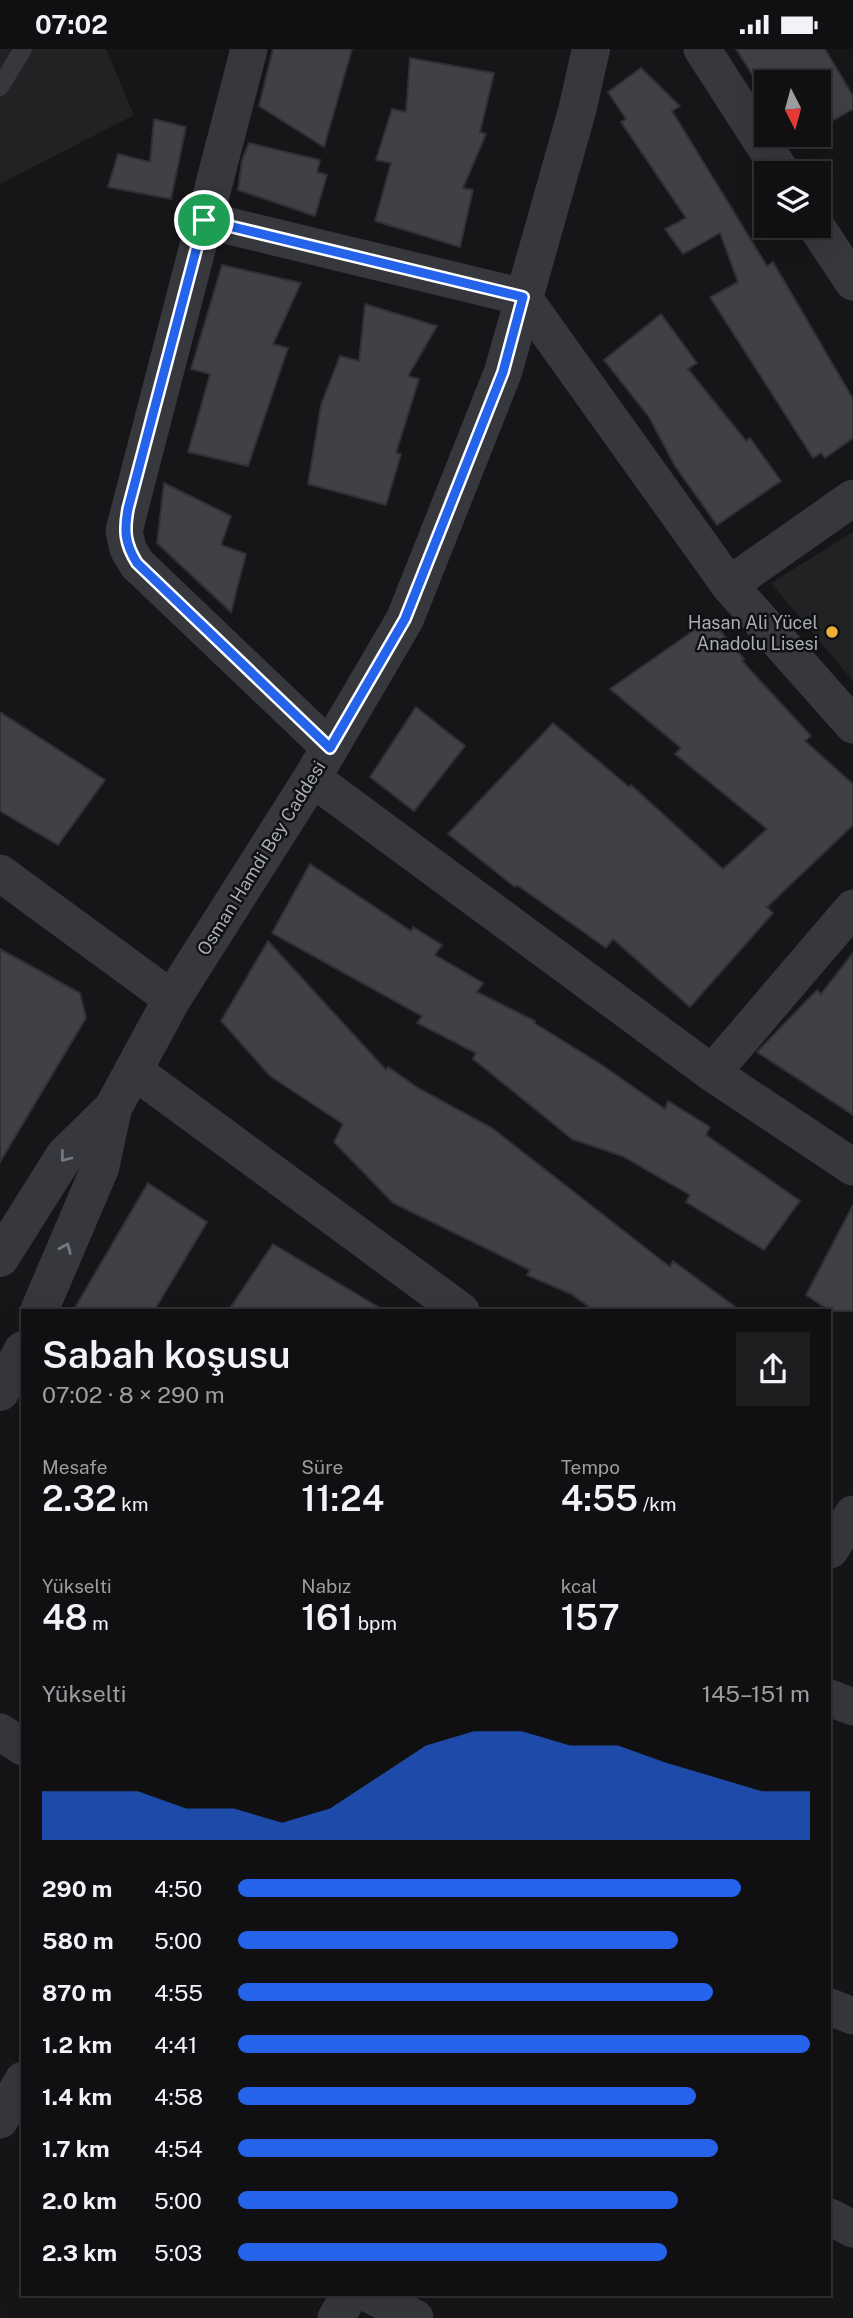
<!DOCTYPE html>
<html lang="tr">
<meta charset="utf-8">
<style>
body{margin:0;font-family:"Public Sans",sans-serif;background:#1e1e20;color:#f1f3f6;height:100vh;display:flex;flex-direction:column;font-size:26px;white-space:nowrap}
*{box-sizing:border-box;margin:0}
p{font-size:23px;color:#9c9d9f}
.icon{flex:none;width:38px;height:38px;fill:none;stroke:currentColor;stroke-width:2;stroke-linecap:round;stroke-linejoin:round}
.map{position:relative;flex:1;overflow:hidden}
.sheet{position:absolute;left:21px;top:1260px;width:810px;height:987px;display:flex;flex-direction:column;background:#101012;border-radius:0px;box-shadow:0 7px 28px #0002,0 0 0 2px #303032}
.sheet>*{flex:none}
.needle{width:46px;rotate:174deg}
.buttons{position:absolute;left:754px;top:21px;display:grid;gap:14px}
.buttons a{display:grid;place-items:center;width:77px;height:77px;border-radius:0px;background:#101012;box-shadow:0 7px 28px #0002,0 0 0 2px #303032;font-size:35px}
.pin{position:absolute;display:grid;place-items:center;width:60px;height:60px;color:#fff;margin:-30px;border:4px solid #fff;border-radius:50%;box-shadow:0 2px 7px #0007}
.round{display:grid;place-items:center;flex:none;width:74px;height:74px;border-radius:0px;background:#1e1e20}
.overview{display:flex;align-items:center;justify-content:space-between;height:119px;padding:0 21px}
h1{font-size:38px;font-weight:600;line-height:52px}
.stats{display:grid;grid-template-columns:repeat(3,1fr);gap:10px;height:119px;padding:7px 21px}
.stats div{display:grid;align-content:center}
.stats b{font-size:35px;font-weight:600}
.stats small{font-size:19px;font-weight:400}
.stats p{font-size:19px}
.chart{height:196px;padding:14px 21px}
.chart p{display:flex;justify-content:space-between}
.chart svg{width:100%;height:126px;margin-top:7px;fill:#2563eb;opacity:.7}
ul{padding:0 21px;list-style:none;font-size:23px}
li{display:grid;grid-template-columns:112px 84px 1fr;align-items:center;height:52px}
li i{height:18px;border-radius:9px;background:#2563eb}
.status{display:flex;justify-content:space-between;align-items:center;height:49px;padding:0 35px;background:#101012;direction:ltr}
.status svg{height:19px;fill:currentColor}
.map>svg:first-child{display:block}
</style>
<div class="status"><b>07:02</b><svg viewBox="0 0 49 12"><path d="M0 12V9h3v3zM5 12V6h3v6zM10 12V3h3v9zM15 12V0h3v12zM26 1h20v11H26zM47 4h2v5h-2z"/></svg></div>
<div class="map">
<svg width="853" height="2269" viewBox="0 0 853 2269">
<rect width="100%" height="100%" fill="#161618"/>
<g fill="#222225">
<path d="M0 0H106L134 66 0 135Z"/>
<path d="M853 483V632L771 534Z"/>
</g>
<g fill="#404145" stroke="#303034" stroke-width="2">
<path d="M273 0H352L324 98 259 57Z"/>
<path d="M736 0H825L853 47V60L819 79V33H757Z"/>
<path d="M410 9 494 24 480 83 486 85 463 139 473 141 460 198 375 172 391 114 376 111 392 60 406 63Z"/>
<path d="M641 19 680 57 672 62 767 217 773 213 853 350V389L825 409 821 404 813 409 710 248 738 233 720 184 683 205 665 180 686 169 621 73 626 70 608 43Z"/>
<path d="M154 70 186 78 171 150 108 138 118 105 150 113Z"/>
<path d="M249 94 320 111 317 123 327 126 315 167 238 141 242 111Z"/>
<path d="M222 216 301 234 273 295 288 299 248 417 188 403 210 325 191 320Z"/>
<path d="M365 255 437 277 408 327 419 330 396 404 401 405 386 456 308 435 321 356 340 307 359 312Z"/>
<path d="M661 265 697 314 688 320 746 392 750 389 781 432 717 476 675 417 649 368 604 311Z"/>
<path d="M164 434 231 467 221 496 246 505 231 563 157 494Z"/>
<path d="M710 570 744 610 742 612 811 687 805 692 853 735V776L767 858 773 864 690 958 613 890 606 899 517 836 515 838 448 785 553 674 629 738 631 736 723 820 767 780 675 705 681 699 610 640Z"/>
<path d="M416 658 465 697 414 762 370 728Z"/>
<path d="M0 663 105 731 58 796 0 762Z"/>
<path d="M310 815 411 882 413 878 442 896 435 906 483 934 477 943 535 972 534 974 602 1016 665 1060 668 1052 710 1078 706 1086 800 1152 764 1201 686 1153 690 1146 622 1107 572 1090 473 1010 476 1004 417 974 422 967 272 884Z"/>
<path d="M268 892 386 1021 388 1018 418 1039 492 1079 670 1218 673 1212 741 1262H595L571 1245 527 1226 530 1221 393 1154 334 1093 343 1075 270 1027 221 972Z"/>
<path d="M0 900 80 944 86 969 0 1113Z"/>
<path d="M853 904V1066L757 1003 817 941 821 945Z"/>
<path d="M148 1134 207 1173 154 1262H73Z"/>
<path d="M853 1156V1262H830L806 1246Z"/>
<path d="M273 1195 385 1262H228Z"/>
</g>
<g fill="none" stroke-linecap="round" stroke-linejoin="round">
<path stroke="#37383d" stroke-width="18" d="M0 38 23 0"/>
<g stroke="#37383d" stroke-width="37">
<path d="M249 0 124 482 128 500 137 515 330 699"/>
<path d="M702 0 782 124"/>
<path d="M204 171 523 248 729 536 853 449"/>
<path d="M816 177 853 233"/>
<path d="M729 536 853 676"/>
<path d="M312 729 712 1024 853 1118"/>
<path d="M0 824 172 950"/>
<path d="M133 1021 461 1262"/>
<path d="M712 1024 853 859"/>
<path d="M830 1501 853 1465"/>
<path d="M830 1649 853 1658"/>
<path d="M0 1683 23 1698"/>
<path d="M830 1958 853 1967"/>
<path d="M0 2071 23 2031"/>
<path d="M830 2168 853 2180"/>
<path d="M369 2245 415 2269"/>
<path d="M336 2269 350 2245"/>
</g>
<g stroke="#37383d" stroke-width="38">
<path d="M0 1209 65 1106 113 1059"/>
<path d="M39 1262 100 1119 113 1059 172 950 312 729 405 570 503 323 577 62 591 0"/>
<path d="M0 1343 23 1301"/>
</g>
</g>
<defs><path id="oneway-chevron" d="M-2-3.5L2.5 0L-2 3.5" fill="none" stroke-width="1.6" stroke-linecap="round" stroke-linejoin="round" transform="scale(1.75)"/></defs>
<g stroke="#757881">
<use href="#oneway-chevron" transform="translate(65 1108) rotate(128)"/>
<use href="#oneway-chevron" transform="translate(66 1199) rotate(-67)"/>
</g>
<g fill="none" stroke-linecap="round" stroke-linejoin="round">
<defs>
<path id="route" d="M204 171 523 248 503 323 405 570 330 699 137 514C125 495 124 482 128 460Z"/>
</defs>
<use href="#route" stroke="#fff" stroke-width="14"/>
<use href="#route" stroke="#2563eb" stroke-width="9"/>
</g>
<circle fill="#f2b134" stroke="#111113" stroke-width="2.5" cx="832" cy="583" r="7"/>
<g text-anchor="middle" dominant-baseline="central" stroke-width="5" stroke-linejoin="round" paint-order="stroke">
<g font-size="18" fill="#a8adb8" stroke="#111113" text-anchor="end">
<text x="818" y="573">Hasan Ali Yücel<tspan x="818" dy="21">Anadolu Lisesi</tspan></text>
</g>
<g font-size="18" fill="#a8adb8" stroke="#111113">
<text transform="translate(261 809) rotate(-58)">Osman Hamdi Bey Caddesi</text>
</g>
</g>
</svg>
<div class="buttons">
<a><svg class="needle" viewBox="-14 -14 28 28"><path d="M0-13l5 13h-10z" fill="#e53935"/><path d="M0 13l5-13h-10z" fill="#9c9d9f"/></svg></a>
<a><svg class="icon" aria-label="layers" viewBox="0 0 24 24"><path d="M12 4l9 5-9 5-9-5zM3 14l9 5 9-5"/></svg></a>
</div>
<div class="pin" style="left:204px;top:171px;background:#1e9e55"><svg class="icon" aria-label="arrive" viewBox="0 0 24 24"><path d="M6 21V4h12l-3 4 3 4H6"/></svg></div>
<section class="sheet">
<div class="overview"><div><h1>Sabah koşusu</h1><p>07:02 · 8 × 290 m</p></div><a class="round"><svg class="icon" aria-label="share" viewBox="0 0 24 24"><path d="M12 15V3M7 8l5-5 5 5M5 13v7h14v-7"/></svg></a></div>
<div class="stats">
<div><p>Mesafe</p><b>2.32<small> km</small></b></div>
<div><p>Süre</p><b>11:24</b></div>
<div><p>Tempo</p><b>4:55<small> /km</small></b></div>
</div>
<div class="stats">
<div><p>Yükselti</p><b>48<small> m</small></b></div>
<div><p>Nabız</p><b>161<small> bpm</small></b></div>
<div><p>kcal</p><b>157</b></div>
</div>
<div class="chart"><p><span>Yükselti</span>145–151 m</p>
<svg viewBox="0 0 160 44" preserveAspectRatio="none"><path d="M0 44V27L10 27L20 27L30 33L40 33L50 38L60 33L70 22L80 11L90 6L100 6L110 11L120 11L130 17L140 22L150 27L160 27V44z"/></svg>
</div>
<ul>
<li><b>290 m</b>4:50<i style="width:88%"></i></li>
<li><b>580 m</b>5:00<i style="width:77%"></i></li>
<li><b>870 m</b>4:55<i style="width:83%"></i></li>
<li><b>1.2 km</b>4:41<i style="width:100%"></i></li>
<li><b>1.4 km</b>4:58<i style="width:80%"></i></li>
<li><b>1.7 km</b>4:54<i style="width:84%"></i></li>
<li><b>2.0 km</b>5:00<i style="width:77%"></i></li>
<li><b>2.3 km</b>5:03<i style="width:75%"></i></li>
</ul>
</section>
</div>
